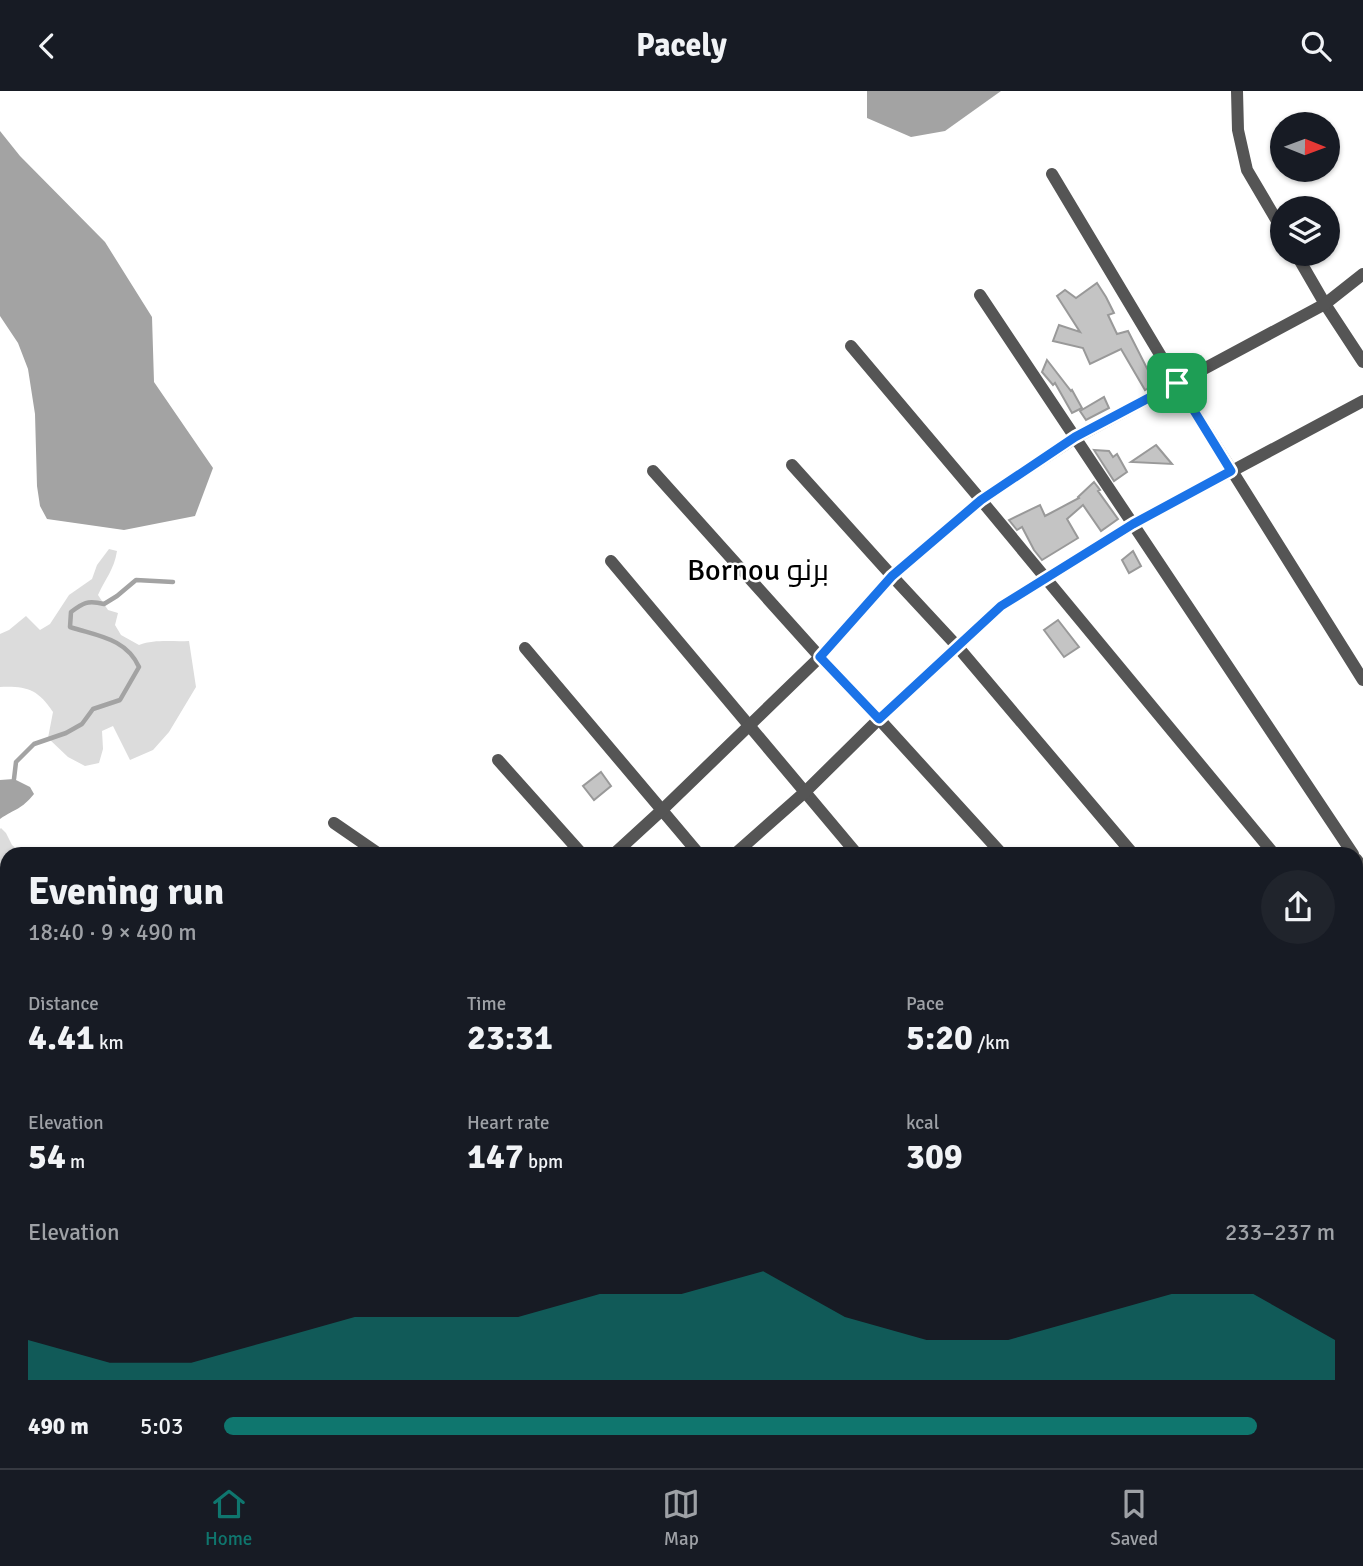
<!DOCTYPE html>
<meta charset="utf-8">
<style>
body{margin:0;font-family:Signika,Cairo,sans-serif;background:#20242c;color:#f1f3f6;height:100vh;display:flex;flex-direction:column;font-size:26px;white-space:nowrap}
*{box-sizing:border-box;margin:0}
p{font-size:23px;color:#9ea1a6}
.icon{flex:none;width:38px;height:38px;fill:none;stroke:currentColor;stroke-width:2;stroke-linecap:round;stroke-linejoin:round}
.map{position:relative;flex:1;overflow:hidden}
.sheet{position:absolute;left:0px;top:756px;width:1363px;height:621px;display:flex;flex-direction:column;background:#171b24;border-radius:21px 21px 0 0;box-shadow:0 2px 5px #0004}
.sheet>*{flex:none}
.needle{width:46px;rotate:91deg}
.tools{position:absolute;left:1270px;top:21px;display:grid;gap:14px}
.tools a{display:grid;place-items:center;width:70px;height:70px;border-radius:50%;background:#171b24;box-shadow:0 2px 5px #0004;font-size:35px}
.pin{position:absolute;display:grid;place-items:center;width:60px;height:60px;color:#fff;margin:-30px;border-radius:14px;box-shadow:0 4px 10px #0006}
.round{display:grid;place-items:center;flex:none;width:74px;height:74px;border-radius:37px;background:#20242c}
.head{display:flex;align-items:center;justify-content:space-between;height:119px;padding:0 28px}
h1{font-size:38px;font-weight:700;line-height:52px}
.metrics{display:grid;grid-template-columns:repeat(3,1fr);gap:10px;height:119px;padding:7px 28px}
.metrics div{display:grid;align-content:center}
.metrics b{font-size:35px;font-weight:700}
.metrics small{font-size:19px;font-weight:400}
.metrics p{font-size:19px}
.chart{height:196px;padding:14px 28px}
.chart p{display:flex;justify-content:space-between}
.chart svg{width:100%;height:126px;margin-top:7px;fill:#0f766e;opacity:.7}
ul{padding:0 28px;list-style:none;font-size:23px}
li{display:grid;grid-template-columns:112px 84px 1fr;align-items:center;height:52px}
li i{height:18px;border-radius:9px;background:#0f766e}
header{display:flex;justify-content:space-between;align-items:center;height:91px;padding:0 28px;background:#171b24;font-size:32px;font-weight:700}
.menu{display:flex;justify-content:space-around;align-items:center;height:98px;border-top:2px solid #363941;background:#171b24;font-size:19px;color:#9ea1a6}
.menu a{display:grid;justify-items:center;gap:4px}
.menu .active{color:#0f766e}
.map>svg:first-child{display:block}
</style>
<header><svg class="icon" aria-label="back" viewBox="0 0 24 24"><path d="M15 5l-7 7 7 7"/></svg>Pacely<svg class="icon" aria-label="search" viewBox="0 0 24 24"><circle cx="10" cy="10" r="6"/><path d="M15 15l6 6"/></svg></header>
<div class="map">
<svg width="1363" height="1377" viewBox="0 0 1363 1377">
<rect width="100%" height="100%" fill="#fff"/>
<g fill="#dcdcdc">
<path d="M109 458 117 460C114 479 105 488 98 504L108 519 118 522 115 534 121 544 139 554C156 548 171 551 189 550L196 596 169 641 153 659 130 669 113 635 102 640 103 658 99 672 85 675 68 666 48 647 53 621C38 598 26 595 0 596V543L9 539 26 525 40 539 50 533 69 504 92 488 97 474Z"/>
<path d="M1 737 6 742 12 754 22 763H7V782H0V738Z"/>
</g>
<g fill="#a3a3a3">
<path d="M867 0H1001L945 40 911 46 867 27Z"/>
<path d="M0 40 20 65 105 151 152 226 154 291 213 377 195 425 124 439 47 428 40 415 37 395 35 323 28 278 18 252 0 225Z"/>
<path d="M14 688 30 696 34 703C21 719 16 717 0 728V689Z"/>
</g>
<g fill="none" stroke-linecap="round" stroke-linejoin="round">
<path stroke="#a3a3a3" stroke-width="4.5" d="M14 688 16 671 34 653 66 642 82 633 93 618 120 609 139 576C126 547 97 545 70 536L71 521C83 512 87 509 104 513L117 505 136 489 173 491"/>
</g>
<g fill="#c4c4c4" stroke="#999" stroke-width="2">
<path d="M1097 192 1106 206 1114 222 1108 224 1117 243 1128 240 1155 293 1145 299 1121 258 1090 273 1083 257 1053 250 1059 234 1080 241 1057 205 1065 199 1076 207Z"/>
<path d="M1047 269 1071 300 1072 299 1082 317 1072 322 1055 292 1053 294 1042 281Z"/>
<path d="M1104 306 1109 317 1086 329 1080 320Z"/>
<path d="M1156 354 1172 373 1131 371Z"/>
<path d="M1094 359 1109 360 1113 366 1117 363 1127 381 1114 390Z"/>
<path d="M1094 391 1100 399 1098 400 1118 428 1101 440 1083 414 1067 428 1078 447 1042 469 1034 459 1022 436 1017 439 1009 429 1040 414 1045 425 1079 407 1078 406Z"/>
<path d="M1133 460 1141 475 1129 482 1122 469Z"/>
<path d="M1058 529 1079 556 1064 566 1044 539Z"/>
<path d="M601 681 611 695 594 709 583 695Z"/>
</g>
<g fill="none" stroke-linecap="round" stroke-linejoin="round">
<g stroke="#555" stroke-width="12">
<path d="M1237 0 1238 39 1247 79 1283 140"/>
<path d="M1052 83 1177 292 1363 589"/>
<path d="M1296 163 1325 213 1363 271"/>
<path d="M980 204 1353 763"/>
<path d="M851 255 981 409 1274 763"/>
<path d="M792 374 892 485 957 555 1133 763"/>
<path d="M653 380 820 566 879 628 1002 763"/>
<path d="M611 470 857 763"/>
<path d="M525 557 699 763"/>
<path d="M498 669 582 763"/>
<path d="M334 732 379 763"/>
<path d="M614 763 662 719 820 566 892 485 981 409 1075 347 1325 213 1363 183"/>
<path d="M735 763 805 701 879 628 1001 515 1133 433 1363 310"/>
<path d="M1356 768 1363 777"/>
<path d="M1356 865 1363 874"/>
<path d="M1356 1031 1363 1039"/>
<path d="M1356 1180 1363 1188"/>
<path d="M520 1370 527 1377"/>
<path d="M824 1370 830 1377"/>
<path d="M1009 1370 1015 1377"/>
<path d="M1242 1370 1248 1377"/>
<path d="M100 1377 106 1370"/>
<path d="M719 1377 726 1370"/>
<path d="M1353 1377 1363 1369"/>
</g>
</g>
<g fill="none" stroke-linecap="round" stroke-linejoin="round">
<defs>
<path id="route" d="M1177 292 1231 380 1133 433 1001 515 879 628 820 566 892 485 981 409 1075 346Z"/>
</defs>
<use href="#route" stroke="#fff" stroke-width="14"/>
<use href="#route" stroke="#1a73e8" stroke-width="9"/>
</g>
<g text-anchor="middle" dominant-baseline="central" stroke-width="5" stroke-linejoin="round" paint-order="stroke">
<g font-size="30" fill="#000" stroke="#fff">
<text x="758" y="479">Bornou برنو</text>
</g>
</g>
</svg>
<div class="tools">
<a><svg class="needle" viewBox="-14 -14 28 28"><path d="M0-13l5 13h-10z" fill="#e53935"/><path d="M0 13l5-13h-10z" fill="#9ea1a6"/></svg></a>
<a><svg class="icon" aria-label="layers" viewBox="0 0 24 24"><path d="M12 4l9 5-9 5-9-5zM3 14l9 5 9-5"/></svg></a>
</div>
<div class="pin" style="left:1177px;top:292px;background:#1e9e55"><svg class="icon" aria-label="arrive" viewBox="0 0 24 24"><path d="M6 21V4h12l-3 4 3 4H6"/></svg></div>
<section class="sheet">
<div class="head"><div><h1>Evening run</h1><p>18:40 · 9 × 490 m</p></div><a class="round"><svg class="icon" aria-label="share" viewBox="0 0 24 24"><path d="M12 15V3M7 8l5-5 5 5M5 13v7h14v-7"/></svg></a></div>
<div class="metrics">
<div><p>Distance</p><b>4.41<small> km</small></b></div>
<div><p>Time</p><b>23:31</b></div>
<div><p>Pace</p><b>5:20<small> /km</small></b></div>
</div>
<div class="metrics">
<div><p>Elevation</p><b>54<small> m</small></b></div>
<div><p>Heart rate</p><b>147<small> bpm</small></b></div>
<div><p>kcal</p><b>309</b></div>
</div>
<div class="chart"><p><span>Elevation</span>233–237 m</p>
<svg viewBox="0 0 160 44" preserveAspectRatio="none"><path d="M0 44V30L10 38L20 38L30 30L40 22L50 22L60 22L70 14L80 14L90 6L100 22L110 30L120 30L130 22L140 14L150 14L160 30V44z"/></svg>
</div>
<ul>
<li><b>490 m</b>5:03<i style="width:93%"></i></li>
</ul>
</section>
</div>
<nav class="menu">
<a class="active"><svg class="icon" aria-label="home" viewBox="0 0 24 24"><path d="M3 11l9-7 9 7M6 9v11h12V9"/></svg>Home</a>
<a><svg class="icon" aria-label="map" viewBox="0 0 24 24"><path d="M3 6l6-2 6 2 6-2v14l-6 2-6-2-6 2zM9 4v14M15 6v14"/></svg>Map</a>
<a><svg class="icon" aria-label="saved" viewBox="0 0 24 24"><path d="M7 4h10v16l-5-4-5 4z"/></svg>Saved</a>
</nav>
